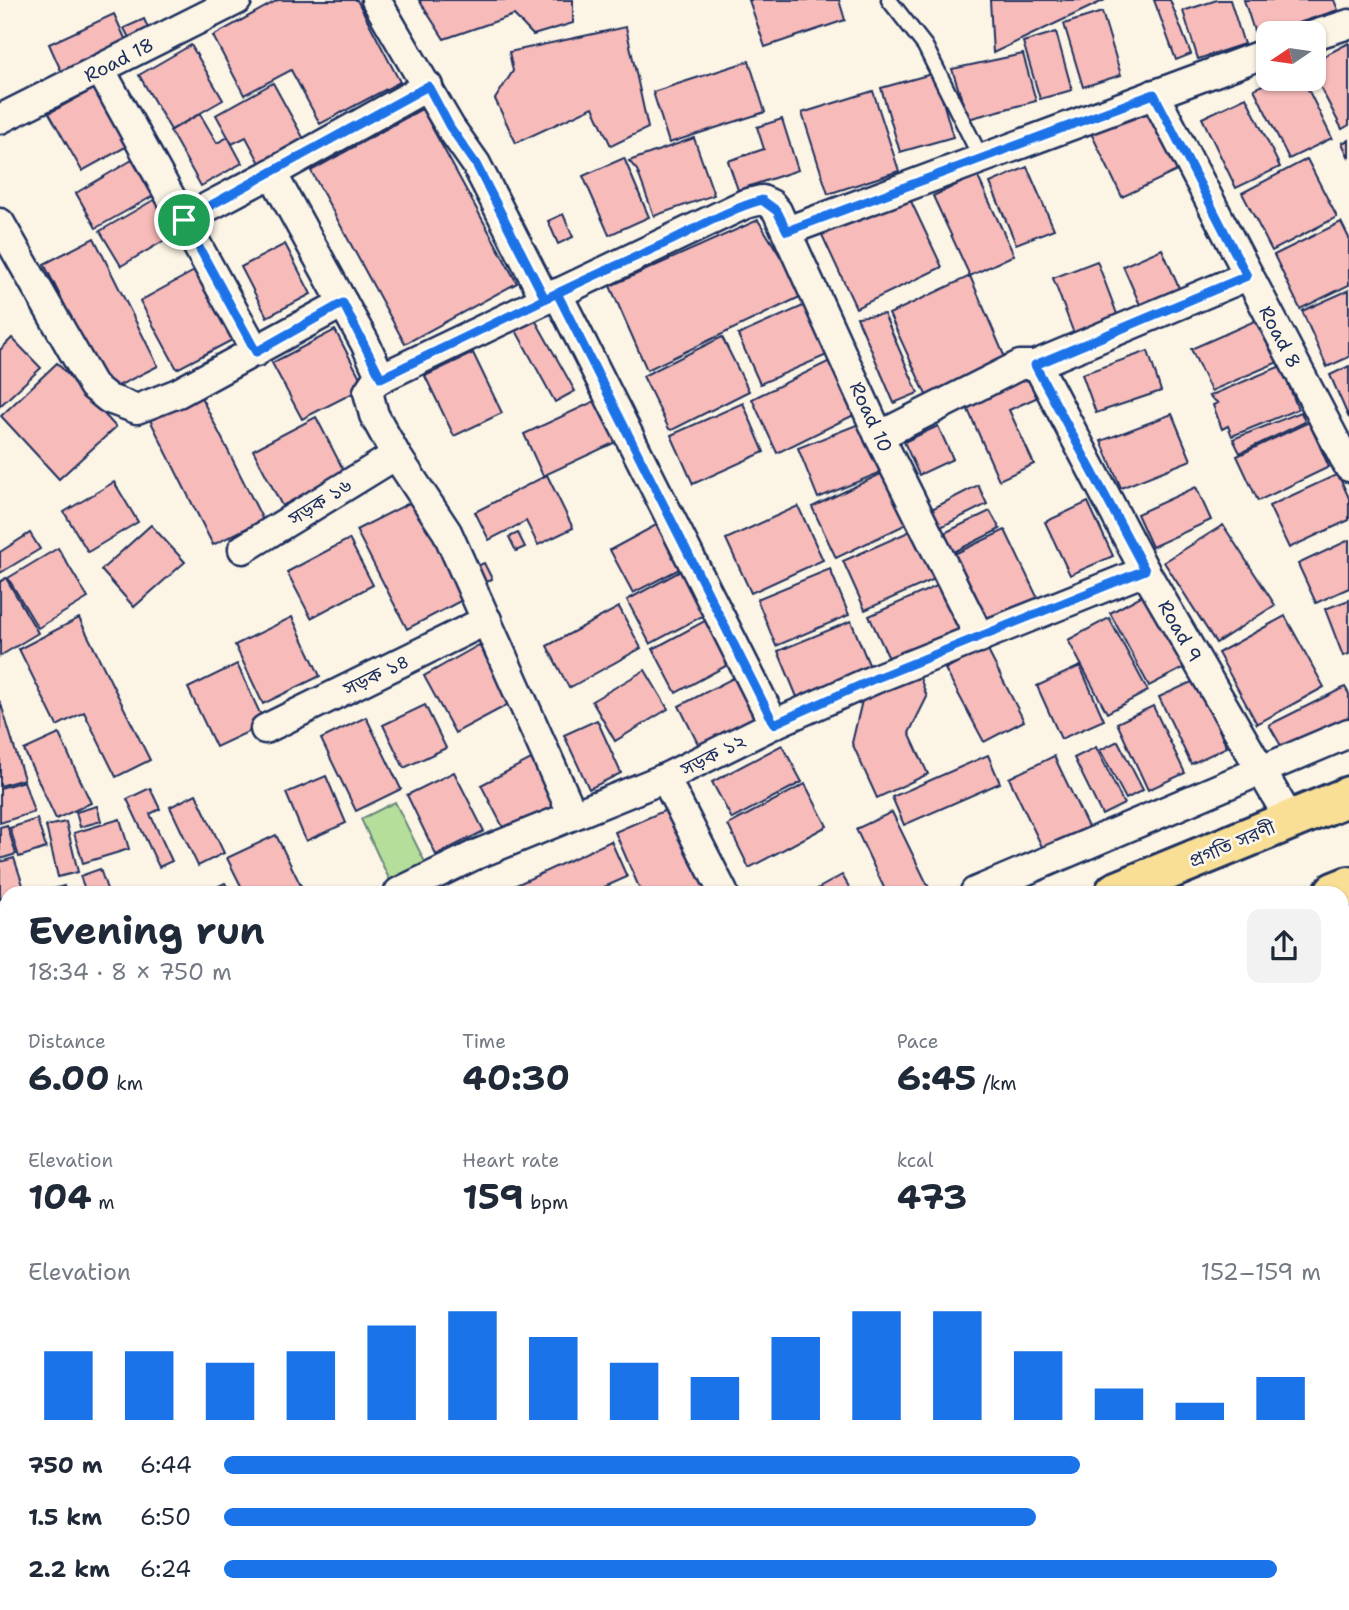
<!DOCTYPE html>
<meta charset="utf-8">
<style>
body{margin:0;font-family:"Shantell Sans","Noto Sans Bengali",sans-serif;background:#f2f2f3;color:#1f2937;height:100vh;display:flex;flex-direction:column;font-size:26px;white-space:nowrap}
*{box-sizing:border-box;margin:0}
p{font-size:23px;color:#747a83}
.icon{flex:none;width:38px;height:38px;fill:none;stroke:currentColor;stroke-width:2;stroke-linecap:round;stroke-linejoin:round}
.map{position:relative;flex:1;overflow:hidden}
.drawer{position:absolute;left:0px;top:886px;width:1349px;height:724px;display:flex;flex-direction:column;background:#fff;border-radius:21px 21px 0 0;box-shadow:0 2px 5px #0004}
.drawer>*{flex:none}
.needle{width:46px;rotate:257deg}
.controls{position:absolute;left:1256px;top:21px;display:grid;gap:14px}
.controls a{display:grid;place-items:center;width:70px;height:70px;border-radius:14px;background:#fff;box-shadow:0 2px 5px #0004;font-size:35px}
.pin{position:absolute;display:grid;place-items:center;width:60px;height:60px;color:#fff;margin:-30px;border:4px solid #fff;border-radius:50%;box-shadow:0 2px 7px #0007}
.round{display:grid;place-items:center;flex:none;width:74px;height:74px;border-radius:14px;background:#f2f2f3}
.summary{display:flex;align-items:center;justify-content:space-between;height:119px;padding:0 28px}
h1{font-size:38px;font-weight:700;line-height:52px}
.figures{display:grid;grid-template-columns:repeat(3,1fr);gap:10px;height:119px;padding:7px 28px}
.figures div{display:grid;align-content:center}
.figures b{font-size:35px;font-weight:700}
.figures small{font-size:19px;font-weight:400}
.figures p{font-size:19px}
.chart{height:196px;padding:14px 28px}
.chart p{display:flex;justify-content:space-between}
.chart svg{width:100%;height:126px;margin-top:7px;stroke:#1a73e8;stroke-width:6}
ul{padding:0 28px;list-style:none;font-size:23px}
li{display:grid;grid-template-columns:112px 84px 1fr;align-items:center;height:52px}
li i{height:18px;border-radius:9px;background:#1a73e8}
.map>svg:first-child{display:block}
</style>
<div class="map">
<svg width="1349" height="1610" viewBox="0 0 1349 1610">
<rect width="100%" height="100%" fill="#fcf5e5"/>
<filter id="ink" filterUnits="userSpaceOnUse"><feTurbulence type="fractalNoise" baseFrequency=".0143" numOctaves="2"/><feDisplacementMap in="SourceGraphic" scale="14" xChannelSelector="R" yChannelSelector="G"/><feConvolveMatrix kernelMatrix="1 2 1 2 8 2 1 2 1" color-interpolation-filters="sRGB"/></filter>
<g filter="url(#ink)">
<path fill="#b5de9b" stroke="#68867c" stroke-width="2" d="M395 802 427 866 392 885 361 819Z"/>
<g fill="#f7bbb9" stroke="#1b2f5e" stroke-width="2">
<path d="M278 0H357L400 82 320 124 291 70 244 95 213 36Z"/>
<path d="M419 0H573V23L533 35 514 15 444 39Z"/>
<path d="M749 0H839L845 20 765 47Z"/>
<path d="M990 0H1105L993 53Z"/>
<path d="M1154 0H1170L1191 54 1176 60Z"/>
<path d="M1217 0H1230L1244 44 1198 59 1183 11Z"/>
<path d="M1244 0H1334L1338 10 1256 37Z"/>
<path d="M1102 12 1121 75 1083 87 1064 24Z"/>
<path d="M114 14 127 43 62 73 49 44Z"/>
<path d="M144 19 152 37 133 46 124 28Z"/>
<path d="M626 27 648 128 611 146 593 107 516 143 495 99 513 71 509 52Z"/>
<path d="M1056 32 1072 90 1040 99 1023 42Z"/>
<path d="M1349 43V125L1342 129 1314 75V61Z"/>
<path d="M191 45 223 100 171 130 139 75Z"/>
<path d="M1023 54 1036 101 968 119 952 69Z"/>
<path d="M749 61 765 112 669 143 653 92Z"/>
<path d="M935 73 953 137 900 152 881 88Z"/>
<path d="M1275 79H1303L1332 138 1289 159 1254 89Z"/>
<path d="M273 83 305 141 261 165 246 137 232 144 216 115Z"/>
<path d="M99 86 131 144 82 171 49 113Z"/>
<path d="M873 91 899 171 828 194 802 113Z"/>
<path d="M1246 97 1280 167 1236 188 1202 118Z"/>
<path d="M1147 101 1179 170 1122 197 1089 129Z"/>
<path d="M422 109 517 283 405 344 311 171Z"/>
<path d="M200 114 217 143 228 137 242 163 201 186 170 131Z"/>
<path d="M782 119 798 170 738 190 728 161 764 149 757 127Z"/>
<path d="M694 138 714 195 654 216 637 170 629 161Z"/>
<path d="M1349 140V158L1342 143Z"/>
<path d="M624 158 649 217 609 235 583 176Z"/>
<path d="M1307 159 1337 217 1272 251 1242 193Z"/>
<path d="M132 160 153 196 96 228 76 193Z"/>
<path d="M1027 167 1054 229 1016 244 990 183Z"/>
<path d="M977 175 1014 255 970 276 933 196Z"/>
<path d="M908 195 942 267 856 308 822 235Z"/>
<path d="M157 198 177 233 121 266 100 231Z"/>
<path d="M563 214 573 237 558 244 548 221Z"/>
<path d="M758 220 804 295 647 370 610 286Z"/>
<path d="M1341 222 1349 238V285L1300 309 1274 255Z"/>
<path d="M94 238 158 366 108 391 44 264Z"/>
<path d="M285 244 311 294 267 317 241 267Z"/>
<path d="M1162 249 1183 297 1144 314 1123 266Z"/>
<path d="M1097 261 1120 322 1076 339 1053 278Z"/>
<path d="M196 270 234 339 177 369 140 301Z"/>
<path d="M970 276 1006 360 927 397 889 314Z"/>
<path d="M1349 290V357L1327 367 1302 311Z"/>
<path d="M812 302 834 352 760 384 738 335Z"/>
<path d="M884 314 918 393 894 403 857 317Z"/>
<path d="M533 316 575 391 555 402 514 327Z"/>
<path d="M1259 319 1278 362 1211 391 1191 349Z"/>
<path d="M335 330 365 387 302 419 272 363Z"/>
<path d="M722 337 749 391 672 430 669 429 643 376Z"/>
<path d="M12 338 41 368 0 406V350Z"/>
<path d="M1148 351 1161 391 1096 413 1082 374Z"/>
<path d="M473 353 502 413 454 436 425 376Z"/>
<path d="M838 357 864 410 777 453 752 399Z"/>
<path d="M57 363 116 427 59 479 1 416Z"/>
<path d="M1281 366 1298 409 1232 436 1228 426 1222 429 1213 405 1218 403 1209 396Z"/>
<path d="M1349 366V418L1330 375Z"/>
<path d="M1037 371 1047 393 1009 410 1034 464 999 480 965 403Z"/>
<path d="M199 393 263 520 213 545 149 418Z"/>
<path d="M599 399 618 441 543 476 524 434Z"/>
<path d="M743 403 764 452 693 484 671 435Z"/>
<path d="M1301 412 1305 422 1240 453 1233 439Z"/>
<path d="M1172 414 1191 460 1121 488 1101 441Z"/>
<path d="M316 417 345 473 282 506 253 450Z"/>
<path d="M864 422 884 471 818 498 798 448Z"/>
<path d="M1309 422 1329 467 1258 501 1237 456Z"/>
<path d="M938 426 953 459 919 475 904 442Z"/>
<path d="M889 470 913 521 836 558 812 507Z"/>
<path d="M1338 474 1349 498V520L1289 548 1269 506Z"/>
<path d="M547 475 573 528 538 545 526 521 489 540 475 512Z"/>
<path d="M114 482 138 522 88 552 64 512Z"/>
<path d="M978 485 987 504 937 529 928 511Z"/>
<path d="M1196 487 1211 520 1152 547 1137 514Z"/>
<path d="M417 499 468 597 407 629 356 530Z"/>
<path d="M1088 502 1113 556 1070 575 1045 522Z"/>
<path d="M798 506 823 560 751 593 726 539Z"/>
<path d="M990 511 1000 529 950 554 940 535Z"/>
<path d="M669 518 693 562 633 593 610 550Z"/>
<path d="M151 525 185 562 134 607 101 570Z"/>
<path d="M1223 525 1275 605 1216 643 1164 562Z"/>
<path d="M915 529 937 578 865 610 843 561Z"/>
<path d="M1005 530 1040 603 982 630 948 557Z"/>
<path d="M30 533 40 549 0 573V552Z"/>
<path d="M518 533 525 547 516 551 509 537Z"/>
<path d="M349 539 373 585 311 618 287 572Z"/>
<path d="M1349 540V588L1316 603 1298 564Z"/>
<path d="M58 548 88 598 38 628 8 578Z"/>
<path d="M484 563 492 579 484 584 475 567Z"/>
<path d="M686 568 710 612 650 644 627 600Z"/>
<path d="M830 569 849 615 776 646 757 599Z"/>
<path d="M6 578 38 633 0 656V582Z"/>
<path d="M941 584 963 633 892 665 869 616Z"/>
<path d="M1150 591 1189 665 1149 686 1110 613Z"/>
<path d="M1349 600V654L1343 656 1325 609Z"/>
<path d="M619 607 641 648 569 688 547 646Z"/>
<path d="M1285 616 1324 687 1257 724 1218 653Z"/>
<path d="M292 617 320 676 263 704 235 645Z"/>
<path d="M712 617 735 661 676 693 653 649Z"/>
<path d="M79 618 150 760 116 777 84 712 57 726 19 649Z"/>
<path d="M1109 618 1148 691 1107 713 1068 640Z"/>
<path d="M851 621 870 667 797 697 778 651Z"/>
<path d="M479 645 511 703 455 733 424 676Z"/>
<path d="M986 647 1024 721 984 742 945 669Z"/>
<path d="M237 664 265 724 216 747 188 688Z"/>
<path d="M1080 666 1104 720 1061 739 1037 686Z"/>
<path d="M645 670 668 709 615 741 592 701Z"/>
<path d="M918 672 927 697 909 733 928 774 877 798 852 743 864 692Z"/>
<path d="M737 676 760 722 702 752 679 706Z"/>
<path d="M1196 680 1227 747 1191 764 1159 697Z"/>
<path d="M1345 687 1349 694V719L1284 751 1269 725Z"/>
<path d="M0 701 24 779 0 786Z"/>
<path d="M425 705 446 748 404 768 383 725Z"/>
<path d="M1153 706 1185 773 1148 790 1117 723Z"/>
<path d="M366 717 401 789 356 811 321 739Z"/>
<path d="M597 720 621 773 589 789 564 735Z"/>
<path d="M59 734 91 803 56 819 24 750Z"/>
<path d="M1118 741 1143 790 1126 799 1100 750Z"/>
<path d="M782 745 802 782 732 819 712 782Z"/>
<path d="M1096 747 1124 804 1102 815 1074 758Z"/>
<path d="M988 755 1000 783 904 825 892 797Z"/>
<path d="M1054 756 1088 827 1043 849 1009 778Z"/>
<path d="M533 758 557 807 506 833 481 785Z"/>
<path d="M454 772 484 831 436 855 407 795Z"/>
<path d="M326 776 346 823 306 841 286 793Z"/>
<path d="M24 781 34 812 0 823V788Z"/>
<path d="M805 784 827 826 749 868 728 825Z"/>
<path d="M150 788 160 809 150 814 172 861 159 867 127 799Z"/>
<path d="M196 794 224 853 198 866 170 807Z"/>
<path d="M97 806 101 821 80 827 76 812Z"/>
<path d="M675 806 711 892H641L615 832Z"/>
<path d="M892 812 930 890 926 892H886L856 829Z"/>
<path d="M37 819 46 848 19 857 10 828Z"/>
<path d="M120 819 129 849 83 863 74 833Z"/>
<path d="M66 822 78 872 58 877 46 826Z"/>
<path d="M7 825 16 854 0 859V827Z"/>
<path d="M276 835 304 892H244L227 858Z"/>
<path d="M611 841 627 877 593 892H517L514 886Z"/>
<path d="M14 858 25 891 7 892V897L0 899V862Z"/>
<path d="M100 869 108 892H86L80 876Z"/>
<path d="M842 875 852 892H812Z"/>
<path d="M225 883 230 892H206Z"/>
<path d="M64 886 66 892H51L50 890Z"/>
<path d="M497 887 499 892H478Z"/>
<path d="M7 1017V1057L0 1040V1020Z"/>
<path d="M0 1050 7 1069V1107L0 1110Z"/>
<path d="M0 1159 7 1175V1222L0 1225Z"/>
<path d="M1342 1170 1349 1183V1222L1342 1226Z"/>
<path d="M0 1297 7 1313V1317L0 1320Z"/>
<path d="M1342 1437 1349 1452V1527L1342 1530Z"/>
<path d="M1349 1535V1595L1342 1599V1538Z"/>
<path d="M153 1603H234L237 1609 157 1610Z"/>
<path d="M339 1603H410L413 1610H342Z"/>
<path d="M799 1603H908L891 1610H802Z"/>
<path d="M920 1603 923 1610H904Z"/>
<path d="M949 1603H998L1001 1610H952Z"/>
<path d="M1001 1603H1057L1042 1610H1004Z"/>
<path d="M1175 1603H1237L1240 1610H1177Z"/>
<path d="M1308 1603H1333L1317 1610H1311Z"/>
</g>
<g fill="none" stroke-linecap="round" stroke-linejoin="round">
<defs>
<path id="service" d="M889 0 925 46 981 158"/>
<g id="minor">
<path d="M376 0 450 127 476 164 545 299"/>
<path d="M1314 35 1349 24"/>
<path d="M100 69 256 352"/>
<path d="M1154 94 1349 467"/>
<path d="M0 119 237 0"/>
<path d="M272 173 428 86"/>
<path d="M183 220 272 173 365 343 381 378"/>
<path d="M0 223 93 386 109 399 137 409 178 393 343 303"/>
<path d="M787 231 1269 52"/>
<path d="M557 293 774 724"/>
<path d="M1035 365 1040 370 1145 571 1290 820"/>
<path d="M879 436 1020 365H1035L1247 276"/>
<path d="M243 549 396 455"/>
<path d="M265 729 487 620"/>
<path d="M665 778 723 892"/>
<path d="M573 815 447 532 396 455 374 415 368 392 374 383 381 378 745 204 762 200 771 204 777 211 879 436 980 638"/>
<path d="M399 892 475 855 665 778 774 724 875 679 1145 571"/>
<path d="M975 892 1349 733"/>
<path d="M1342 941 1349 938"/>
<path d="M0 1112 7 1109"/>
<path d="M1342 1291 1349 1288"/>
<path d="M0 1345 7 1342"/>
<path d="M1342 1379 1349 1391"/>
<path d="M0 1536 7 1533"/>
<path d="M0 1566 7 1579"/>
<path d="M20 1603 24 1610"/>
<path d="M755 1603 759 1610"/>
<path d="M1102 1603 1106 1610"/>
<path d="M616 1610 632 1603"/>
</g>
<g id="primary">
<path d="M1115 892 1349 796"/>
<path d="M1334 892 1349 886"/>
<path d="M0 1391 7 1388"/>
<path d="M0 1492 7 1489"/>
</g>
</defs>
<use href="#service" stroke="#1b2f5e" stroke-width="19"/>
<use href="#minor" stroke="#1b2f5e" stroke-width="33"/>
<use href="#primary" stroke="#1b2f5e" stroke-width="44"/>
<use href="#service" stroke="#fcf5e5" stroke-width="14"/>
<use href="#minor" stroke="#fcf5e5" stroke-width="28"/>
<use href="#primary" stroke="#f9df96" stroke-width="38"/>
</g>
</g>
<g fill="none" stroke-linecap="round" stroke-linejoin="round" filter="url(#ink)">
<defs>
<path id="route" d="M184 220 256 352 343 303 381 378 557 293 774 724 874 679 1145 570 1035 365 1247 276 1154 94 787 231 777 211 762 200C729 209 699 227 668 242 627 261 586 279 545 299L476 164 450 127 428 86 184 220"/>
</defs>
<use href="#route" stroke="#fff" stroke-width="14"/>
<use href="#route" stroke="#1a73e8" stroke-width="9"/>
</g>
<g text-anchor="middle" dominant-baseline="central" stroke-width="5" stroke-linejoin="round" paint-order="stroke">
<g font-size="19" fill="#1b2f5e" stroke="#fcf5e5">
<text transform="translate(119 60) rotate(-27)">Road 18</text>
<text transform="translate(1280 337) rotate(62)">Road 8</text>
<text transform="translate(871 417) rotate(65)">Road 10</text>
<text transform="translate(320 502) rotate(-32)">সড়ক ১৬</text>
<text transform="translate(1180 631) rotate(60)">Road 9</text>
<text transform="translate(376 675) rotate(-26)">সড়ক ১৪</text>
<text transform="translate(713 755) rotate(-27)">সড়ক ১২</text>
<text transform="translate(1232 844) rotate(-23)">প্রগতি সরণী</text>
</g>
</g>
</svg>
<div class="controls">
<a><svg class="needle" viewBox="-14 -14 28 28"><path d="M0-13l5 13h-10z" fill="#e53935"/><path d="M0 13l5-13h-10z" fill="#747a83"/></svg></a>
</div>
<div class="pin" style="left:184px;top:220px;background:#1e9e55"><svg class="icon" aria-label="arrive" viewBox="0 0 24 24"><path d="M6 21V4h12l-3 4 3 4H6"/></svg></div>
<section class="drawer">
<div class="summary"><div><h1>Evening run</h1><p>18:34 · 8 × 750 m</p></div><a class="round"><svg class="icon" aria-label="share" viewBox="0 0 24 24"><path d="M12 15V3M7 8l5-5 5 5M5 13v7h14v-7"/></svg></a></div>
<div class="figures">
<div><p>Distance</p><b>6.00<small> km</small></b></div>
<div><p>Time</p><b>40:30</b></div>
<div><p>Pace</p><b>6:45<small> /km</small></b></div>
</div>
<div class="figures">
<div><p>Elevation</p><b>104<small> m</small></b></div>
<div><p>Heart rate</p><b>159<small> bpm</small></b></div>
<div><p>kcal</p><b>473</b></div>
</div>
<div class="chart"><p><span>Elevation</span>152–159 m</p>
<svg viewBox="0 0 160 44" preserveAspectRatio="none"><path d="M5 44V20M15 44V20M25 44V24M35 44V20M45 44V11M55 44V6M65 44V15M75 44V24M85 44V29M95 44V15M105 44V6M115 44V6M125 44V20M135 44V33M145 44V38M155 44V29"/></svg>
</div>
<ul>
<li><b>750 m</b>6:44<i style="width:78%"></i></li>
<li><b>1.5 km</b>6:50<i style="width:74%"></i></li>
<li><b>2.2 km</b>6:24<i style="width:96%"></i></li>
</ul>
</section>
</div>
